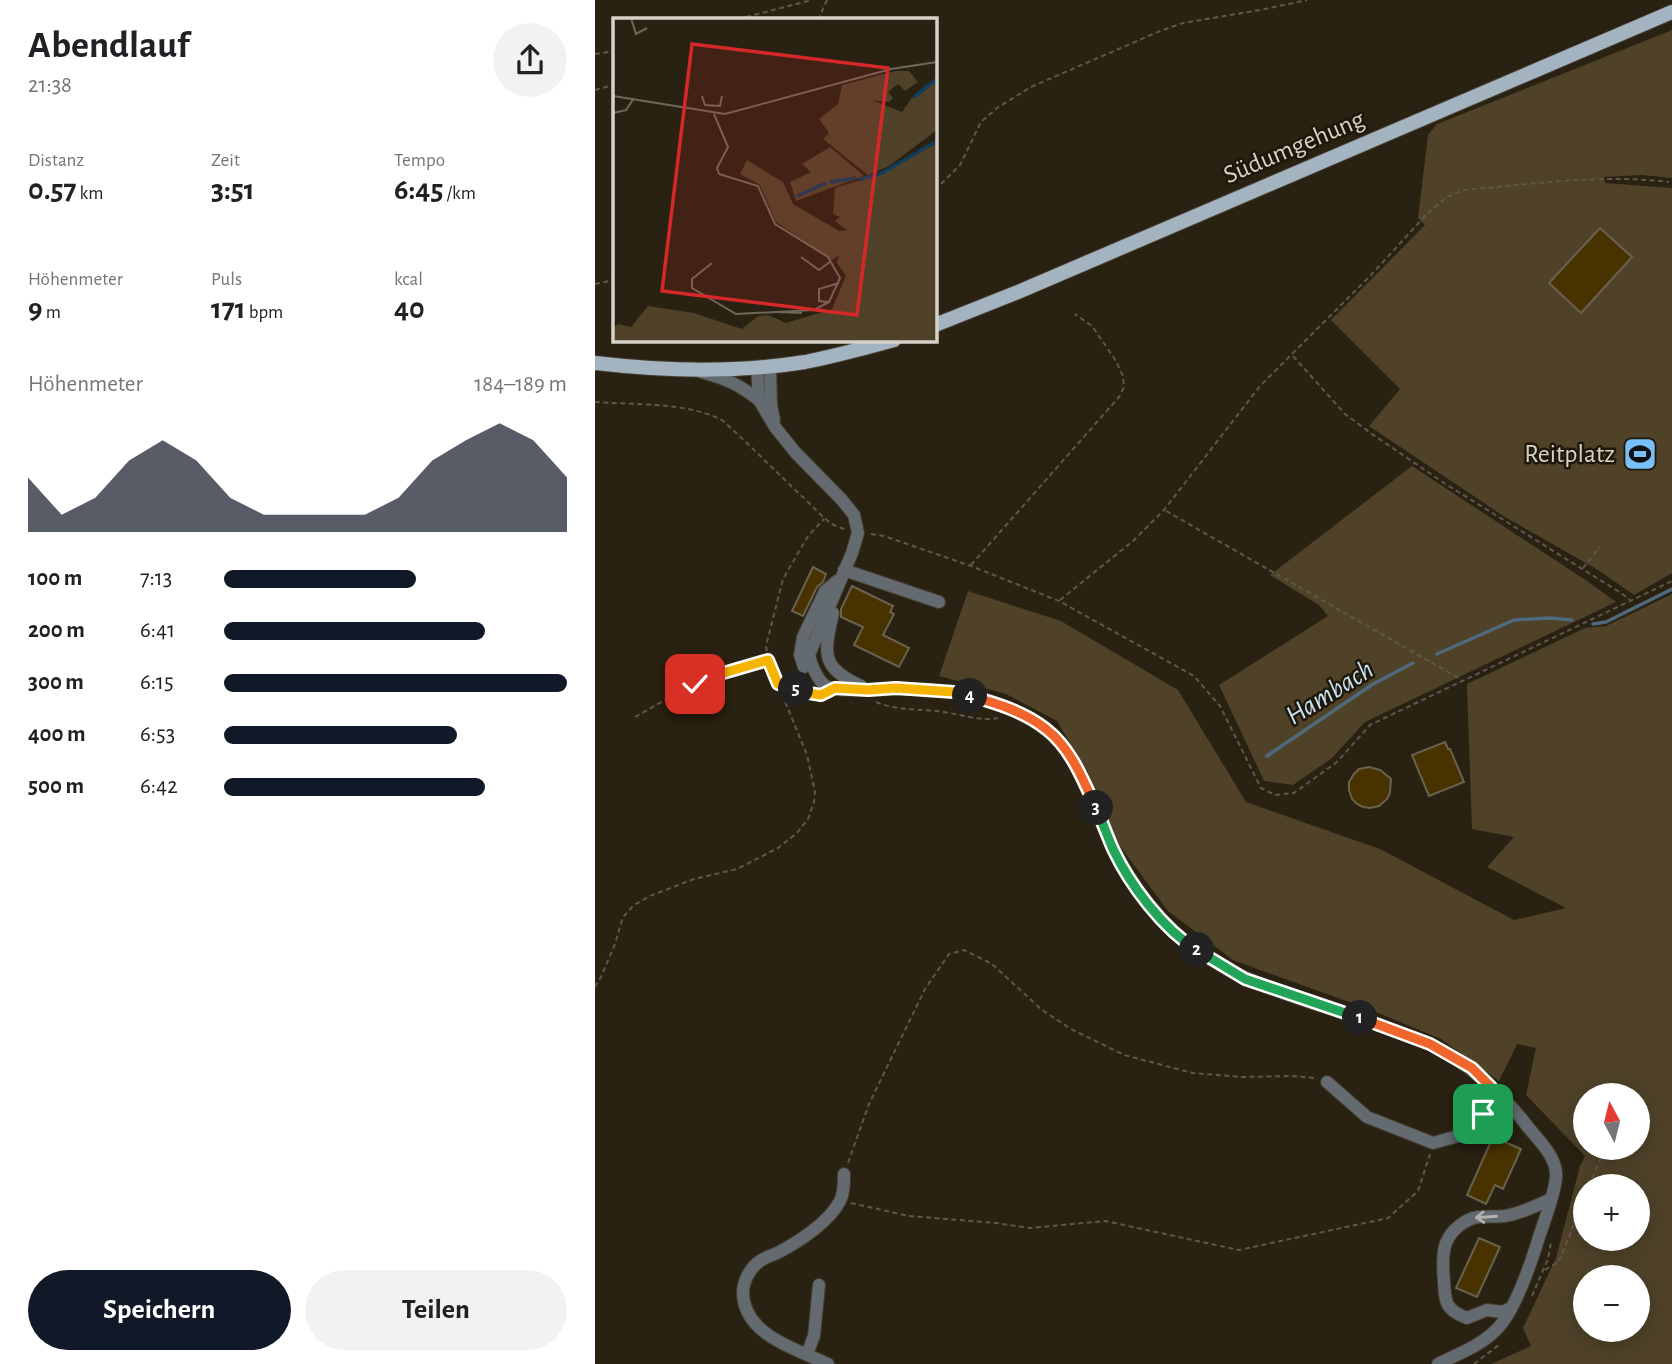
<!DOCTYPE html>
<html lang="de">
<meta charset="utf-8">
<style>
body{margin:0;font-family:"Alegreya Sans",sans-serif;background:#f2f2f2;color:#202124;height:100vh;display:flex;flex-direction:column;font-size:26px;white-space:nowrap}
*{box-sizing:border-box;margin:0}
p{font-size:23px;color:#757577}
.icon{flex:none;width:38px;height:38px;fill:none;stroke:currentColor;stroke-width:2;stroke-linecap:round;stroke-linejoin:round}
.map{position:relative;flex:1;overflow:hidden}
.details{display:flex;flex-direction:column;background:#fff;width:595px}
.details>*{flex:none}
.needle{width:46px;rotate:353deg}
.fabs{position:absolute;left:978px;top:1083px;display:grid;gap:14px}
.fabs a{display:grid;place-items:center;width:77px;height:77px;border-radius:50%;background:#fff;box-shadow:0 4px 18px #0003;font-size:35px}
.pin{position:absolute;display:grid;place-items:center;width:60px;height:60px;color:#fff;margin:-30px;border-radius:14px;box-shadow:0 4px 10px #0006}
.km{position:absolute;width:35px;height:35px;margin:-18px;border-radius:50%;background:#222;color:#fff;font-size:19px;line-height:35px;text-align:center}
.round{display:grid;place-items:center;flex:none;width:74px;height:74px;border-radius:37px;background:#f2f2f2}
.summary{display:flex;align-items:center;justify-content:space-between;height:119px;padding:0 28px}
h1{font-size:38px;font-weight:700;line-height:52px}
.stats{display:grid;grid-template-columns:repeat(3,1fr);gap:10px;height:119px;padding:7px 28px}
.stats div{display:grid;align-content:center}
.stats b{font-size:30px;font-weight:700}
.stats small{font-size:19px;font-weight:400}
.stats p{font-size:19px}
.chart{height:196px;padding:14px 28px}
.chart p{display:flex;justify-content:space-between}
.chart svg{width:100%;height:126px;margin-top:7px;fill:#111827;opacity:.7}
.action{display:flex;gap:14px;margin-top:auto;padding:14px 28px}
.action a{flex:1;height:80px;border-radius:42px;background:#111827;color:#fff;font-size:28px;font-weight:700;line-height:80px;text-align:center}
.action a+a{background:#f2f2f2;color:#202124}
ul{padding:0 28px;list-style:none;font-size:23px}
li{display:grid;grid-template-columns:112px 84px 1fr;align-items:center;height:52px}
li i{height:18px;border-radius:9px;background:#111827}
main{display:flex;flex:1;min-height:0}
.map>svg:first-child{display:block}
</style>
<main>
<section class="details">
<div class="summary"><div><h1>Abendlauf</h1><p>21:38</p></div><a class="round"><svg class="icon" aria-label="share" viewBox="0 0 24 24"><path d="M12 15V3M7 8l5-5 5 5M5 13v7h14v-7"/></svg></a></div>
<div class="stats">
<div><p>Distanz</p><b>0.57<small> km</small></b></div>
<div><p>Zeit</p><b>3:51</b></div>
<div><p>Tempo</p><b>6:45<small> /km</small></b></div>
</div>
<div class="stats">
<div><p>Höhenmeter</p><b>9<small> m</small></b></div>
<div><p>Puls</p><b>171<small> bpm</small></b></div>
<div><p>kcal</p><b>40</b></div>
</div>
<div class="chart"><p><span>Höhenmeter</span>184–189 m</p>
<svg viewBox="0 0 160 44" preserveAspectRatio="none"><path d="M0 44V25L10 38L20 32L30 19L40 12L50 19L60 32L70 38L80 38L90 38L100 38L110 32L120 19L130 12L140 6L150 12L160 25V44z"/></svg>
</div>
<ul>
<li><b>100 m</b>7:13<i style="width:56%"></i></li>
<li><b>200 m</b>6:41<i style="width:76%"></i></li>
<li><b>300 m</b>6:15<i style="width:100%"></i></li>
<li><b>400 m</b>6:53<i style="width:68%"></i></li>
<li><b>500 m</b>6:42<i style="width:76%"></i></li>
</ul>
<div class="action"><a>Speichern</a><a>Teilen</a></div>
</section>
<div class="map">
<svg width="1077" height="1364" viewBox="0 0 1077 1364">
<rect width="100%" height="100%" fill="#292111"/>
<g fill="#4f4229" fill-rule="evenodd">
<path d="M1077 30V178L1047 175 1009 177 1010 183 1077 188V573L1039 595 1003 570 910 517 774 426 805 389 736 320 830 225 823 218 833 135 842 124Z"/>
<path d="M817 466 992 581 1021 602 770 722 737 758 698 785 669 781 624 685 733 616 724 605 675 575Z"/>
<path d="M373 591 466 621 583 690 651 802 785 849 919 920 971 908 892 867 919 837 877 829 872 684 990 628 1011 626 1077 594V1364H896L936 1346 928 1328 961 1258 985 1166 990 1156 931 1095 941 1048 922 1044 904 1081 846 1039 776 1010 638 960 573 911 521 841 493 773 462 721 411 694 344 676ZM990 1096H1043V1148H990ZM990 1186H1043V1239H990ZM990 1278H1043V1330H990Z"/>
</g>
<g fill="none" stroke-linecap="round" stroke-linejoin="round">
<g stroke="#4e6a7c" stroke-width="3.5">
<path d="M998 624 1011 622 1077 589"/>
<path d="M842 654 919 620 955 618 977 620"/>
<path d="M672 756 778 684 818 663"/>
</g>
</g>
<g fill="#483300" stroke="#6a614f" stroke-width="2">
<path d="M1005 228 1037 257 986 313 954 283Z"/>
<path d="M218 567 231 574 228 582 222 587 208 616 197 611Z"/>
<path d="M257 586 298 606 295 612 299 614 288 635 314 648 304 667 259 645 268 627 246 617V609Z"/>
<path d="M850 742 853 749H855L869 782 834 796 817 755Z"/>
<path d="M774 767 785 770 796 779 795 793 792 799 784 806 775 808 768 807 762 804 757 799 754 790V782L759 774 764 769Z"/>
<path d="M898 1137 926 1149 908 1189 900 1185 891 1204 872 1195Z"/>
<path d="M884 1238 905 1247 882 1297 861 1288Z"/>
</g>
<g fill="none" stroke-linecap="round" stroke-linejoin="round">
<defs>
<g id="minor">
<path d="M175 366 176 405 179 420"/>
<path d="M162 367 164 400 180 427 200 452 247 500 259 515 263 533 257 553 214 655C216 665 223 681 231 686 243 693 283 689 298 689 350 687 405 697 448 727 485 752 500 814 520 852 539 888 564 921 596 946 654 990 730 1004 797 1030 810 1035 824 1039 837 1045 874 1064 907 1093 933 1127 943 1140 960 1155 961 1173 962 1188 949 1222 944 1237 936 1263 920 1312 901 1330 885 1346 863 1354 843 1364"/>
<path d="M106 372C132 379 143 384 164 400"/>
<path d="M249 570 344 602"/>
<path d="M238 613C229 654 225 667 266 686"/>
<path d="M209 667 205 655 208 637 230 591 242 581"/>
<path d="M732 1082 772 1117 838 1143 874 1133 888 1113 896 1087"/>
<path d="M916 1308 907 1312 892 1310 872 1318C850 1310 850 1302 849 1281 848 1272 847 1252 851 1243 856 1230 870 1219 883 1217 892 1216 901 1217 910 1216 927 1213 941 1206 956 1199"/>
<path d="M212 1354 219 1336 224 1285"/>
<path d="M233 1364C201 1349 149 1335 148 1293 148 1281 155 1268 165 1261 171 1257 178 1255 184 1252 205 1241 234 1222 245 1201 249 1193 249 1183 249 1174"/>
</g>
<g id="major">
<path d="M340 325 423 292 1077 12"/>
<path d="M0 363C68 371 142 373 210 362 240 356 270 348 299 340"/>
</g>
</defs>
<use href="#minor" stroke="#453d2e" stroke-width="14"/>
<use href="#major" stroke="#453d2e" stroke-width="16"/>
<g stroke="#5f584a" stroke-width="2" stroke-dasharray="5 3.5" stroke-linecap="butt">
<path d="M143 19 217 0"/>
<path d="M222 19 224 18 232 0"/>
<path d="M0 54 19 51"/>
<path d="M0 90 19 85"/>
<path d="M340 190 365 165 386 122 402 108 436 87 565 31 588 23 665 10 712 0"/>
<path d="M0 284 19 280"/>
<path d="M698 356 750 414 777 434 849 483 1026 593 1035 600"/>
<path d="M0 402C41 405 91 402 127 420 156 446 183 474 211 500 224 512 232 525 250 529"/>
<path d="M571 511 867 680"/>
<path d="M276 534 289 536 376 566 464 601 599 676 625 706 666 788 680 795 699 793 742 762 775 725 1077 581"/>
<path d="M376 565 524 397 529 387 528 376 521 361 497 326 480 314"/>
<path d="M988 568 1005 547"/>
<path d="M465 600 538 541 569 510 665 386 776 275 831 215 852 197 869 190C937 184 1006 174 1074 182"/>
<path d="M185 684 208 692 219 694"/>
<path d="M281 702C300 710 321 709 342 711 361 713 385 722 403 718"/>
<path d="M40 717 77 696 119 676 172 660"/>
<path d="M0 987 6 977 20 944 28 917 39 905 55 896 99 879 142 869 183 848 202 833 213 819 219 802 220 792 212 755 173 660 171 646 188 579 213 536 229 519"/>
<path d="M253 1163 274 1104 330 989 354 954 369 950 397 964 447 1010 476 1029 529 1055 598 1073 646 1077 696 1076 720 1078"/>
<path d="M994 1186 1008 1153"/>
<path d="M256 1203 314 1216 401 1223 435 1228 510 1221 644 1250 793 1218 823 1191 835 1154"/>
<path d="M950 1270 962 1263 966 1257 990 1196"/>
<path d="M937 1296 953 1259 956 1242"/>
<path d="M879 1364 905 1344"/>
</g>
<use href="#minor" stroke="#636a70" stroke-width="12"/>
<use href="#major" stroke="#a4b3c0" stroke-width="14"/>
</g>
<defs><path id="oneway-shaft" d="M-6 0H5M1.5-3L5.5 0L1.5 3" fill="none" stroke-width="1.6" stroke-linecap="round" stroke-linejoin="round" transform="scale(1.75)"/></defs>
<use stroke="#b4b3ae" href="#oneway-shaft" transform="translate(891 1217) rotate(176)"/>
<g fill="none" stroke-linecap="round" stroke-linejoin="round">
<defs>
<path id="split-1" d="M765 1018 835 1044 877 1068 896 1087 888 1114"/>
<path id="split-2" d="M602 950 650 979 765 1018"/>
<path id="split-3" d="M501 808C507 821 512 835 518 849 535 885 568 929 602 950"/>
<path id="split-4" d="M375 696C401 703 430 712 451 729 476 748 488 780 501 808"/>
<path id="split-5" d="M201 689 208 692 226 695 240 688 273 690 301 688 359 692 375 696"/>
<path id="split-6" d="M100 684 118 676 173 660 183 684 201 689"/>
</defs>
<use href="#split-1" stroke="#fff" stroke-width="14"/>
<use href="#split-2" stroke="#fff" stroke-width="14"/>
<use href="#split-3" stroke="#fff" stroke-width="14"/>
<use href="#split-4" stroke="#fff" stroke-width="14"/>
<use href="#split-5" stroke="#fff" stroke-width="14"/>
<use href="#split-6" stroke="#fff" stroke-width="14"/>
<use href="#split-1" stroke="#f0652b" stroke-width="9"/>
<use href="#split-2" stroke="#22a559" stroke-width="9"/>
<use href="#split-3" stroke="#22a559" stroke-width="9"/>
<use href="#split-4" stroke="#f0652b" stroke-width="9"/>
<use href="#split-5" stroke="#f5b400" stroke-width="9"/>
<use href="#split-6" stroke="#f5b400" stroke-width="9"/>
</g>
<defs>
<symbol id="stadium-square" viewBox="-11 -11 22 22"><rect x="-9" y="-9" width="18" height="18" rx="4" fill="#77bff7" stroke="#1f1808"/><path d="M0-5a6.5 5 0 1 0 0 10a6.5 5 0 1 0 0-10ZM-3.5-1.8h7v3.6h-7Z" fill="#111"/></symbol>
</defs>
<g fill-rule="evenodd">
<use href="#stadium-square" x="1026" y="435" width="38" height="38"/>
</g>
<g text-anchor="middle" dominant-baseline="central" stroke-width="5" stroke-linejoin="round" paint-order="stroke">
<g font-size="26" fill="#d7d2c8" stroke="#1f1808">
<text transform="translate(699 147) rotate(-23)">Südumgehung</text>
</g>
<g font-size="26" fill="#d7d2c8" stroke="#1f1808" text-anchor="end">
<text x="1020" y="454">Reitplatz</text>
</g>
<g font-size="28" font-style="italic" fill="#c7e0f5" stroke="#1f1808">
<text transform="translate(735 693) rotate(-32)">Hambach</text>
</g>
</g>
<g transform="translate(18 18)">
<rect width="324" height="324" fill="#292111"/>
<path d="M282 53H296L305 64 292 73 285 66 275 74 280 80 276 84 259 82 289 94 298 81 324 62V112L276 148 255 157 210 121 216 115 206 101 225 86 229 67ZM324 125V324H0V310L5 306 18 309 35 288 81 295 129 311 145 298 155 297 173 305 219 291 233 258 224 245 226 237 219 242 163 204 147 167 127 156 134 142 170 164 180 186 226 213 234 212 222 203 227 199 220 196 222 170 269 155ZM217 129 251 158 183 183 177 164 198 154 189 146Z" fill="#4f4229"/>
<path fill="none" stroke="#133d5b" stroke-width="3.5" d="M301 79 324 61M246 162 269 155 324 123M217 164 243 160M184 178 213 165"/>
<path fill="none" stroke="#6f685a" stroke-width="2" d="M18 0 23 16 34 10M0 78 112 96 278 51 324 44M89 78 92 87 107 88 109 78M0 95 13 92 21 80M188 239 206 252 218 243M99 245 79 261V270L123 296 201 292 216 284 227 260 215 239 162 206 145 168 106 156 104 150 115 129 101 96M216 284 206 283V271L226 265M165 294 189 295"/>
<path fill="#d62828" fill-opacity="0.15" stroke="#d62828" stroke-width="3.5" d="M79 26 275 50 244 297 49 273Z"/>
<rect width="324" height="324" fill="none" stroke="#d7d2c8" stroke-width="3.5"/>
</g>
</svg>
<div class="fabs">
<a><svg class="needle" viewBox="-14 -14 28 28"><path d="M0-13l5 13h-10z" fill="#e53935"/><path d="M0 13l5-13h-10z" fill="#757577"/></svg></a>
<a>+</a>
<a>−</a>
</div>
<div class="pin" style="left:888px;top:1114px;background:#1e9e55"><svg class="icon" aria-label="arrive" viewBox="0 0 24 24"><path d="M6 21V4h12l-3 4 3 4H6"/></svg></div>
<div class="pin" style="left:100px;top:684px;background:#d93025"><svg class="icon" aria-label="check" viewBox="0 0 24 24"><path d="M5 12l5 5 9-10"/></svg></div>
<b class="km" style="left:765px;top:1018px">1</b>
<b class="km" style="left:602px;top:950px">2</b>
<b class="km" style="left:501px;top:808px">3</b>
<b class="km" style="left:375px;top:696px">4</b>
<b class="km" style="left:201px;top:689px">5</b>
</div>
</main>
